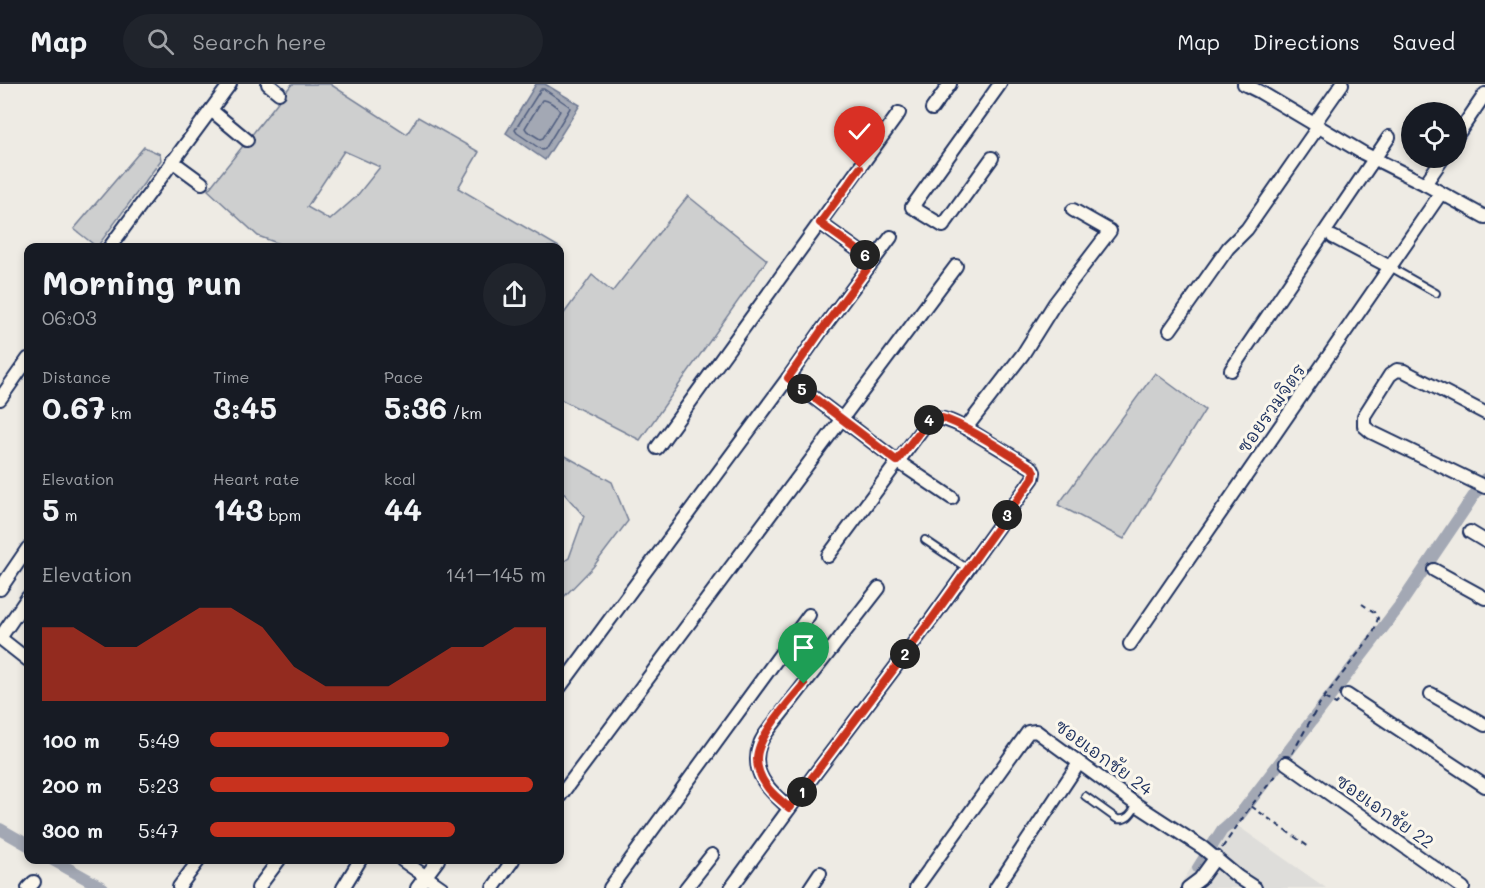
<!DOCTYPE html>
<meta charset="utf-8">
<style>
body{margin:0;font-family:Mali,"Playpen Sans Thai",sans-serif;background:#20242c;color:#f1f3f6;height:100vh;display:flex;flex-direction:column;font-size:22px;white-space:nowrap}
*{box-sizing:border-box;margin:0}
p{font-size:20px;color:#9ea1a6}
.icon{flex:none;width:33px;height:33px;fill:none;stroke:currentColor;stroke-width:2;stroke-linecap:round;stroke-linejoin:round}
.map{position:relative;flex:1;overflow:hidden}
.details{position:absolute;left:24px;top:159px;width:540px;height:621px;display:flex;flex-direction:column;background:#171b24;border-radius:12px;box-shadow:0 3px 9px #0003}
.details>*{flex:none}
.tools{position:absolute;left:1401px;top:18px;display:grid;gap:12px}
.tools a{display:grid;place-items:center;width:66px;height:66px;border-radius:50%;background:#171b24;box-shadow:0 3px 9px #0003;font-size:30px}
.pin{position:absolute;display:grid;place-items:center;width:51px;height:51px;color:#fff;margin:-62px -26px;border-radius:50% 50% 50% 0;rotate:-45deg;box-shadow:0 0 6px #0007}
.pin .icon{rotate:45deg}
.km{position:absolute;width:30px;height:30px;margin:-15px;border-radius:50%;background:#222;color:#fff;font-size:16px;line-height:30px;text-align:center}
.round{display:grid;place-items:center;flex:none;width:63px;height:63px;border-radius:32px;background:#20242c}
.overview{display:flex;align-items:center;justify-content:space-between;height:102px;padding:0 18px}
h1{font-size:33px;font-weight:800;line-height:45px}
.stats{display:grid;grid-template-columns:repeat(3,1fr);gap:9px;height:102px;padding:6px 18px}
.stats div{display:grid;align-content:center}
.stats b{font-size:30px;font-weight:800}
.stats small{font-size:16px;font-weight:400}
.stats p{font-size:16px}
.chart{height:168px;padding:12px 18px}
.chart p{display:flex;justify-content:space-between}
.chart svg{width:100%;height:108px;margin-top:6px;fill:#c8321e;opacity:.7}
ul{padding:0 18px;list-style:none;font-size:20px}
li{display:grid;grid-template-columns:96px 72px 1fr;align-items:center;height:45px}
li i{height:15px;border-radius:8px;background:#c8321e}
header{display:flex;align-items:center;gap:36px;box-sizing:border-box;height:84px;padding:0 30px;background:#171b24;border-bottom:2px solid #363941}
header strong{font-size:28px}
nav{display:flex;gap:33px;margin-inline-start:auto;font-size:21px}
.search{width:420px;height:54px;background:#20242c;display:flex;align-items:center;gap:15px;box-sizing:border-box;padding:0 21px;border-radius:33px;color:#9ea1a6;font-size:22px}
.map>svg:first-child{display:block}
</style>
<header>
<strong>Map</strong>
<div class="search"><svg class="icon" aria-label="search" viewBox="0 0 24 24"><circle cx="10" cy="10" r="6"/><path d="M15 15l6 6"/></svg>Search here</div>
<nav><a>Map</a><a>Directions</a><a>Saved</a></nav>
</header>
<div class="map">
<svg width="1485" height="804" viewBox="0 0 1485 804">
<rect width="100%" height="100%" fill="#eeebe4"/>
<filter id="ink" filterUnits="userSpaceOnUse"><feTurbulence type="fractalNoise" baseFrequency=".0167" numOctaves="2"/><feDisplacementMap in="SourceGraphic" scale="12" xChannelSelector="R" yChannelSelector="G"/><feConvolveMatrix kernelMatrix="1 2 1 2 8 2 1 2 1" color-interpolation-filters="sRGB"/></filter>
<g filter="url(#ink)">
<path fill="#deddda" d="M1225 733 1326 804H1190L1182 798Z"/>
<g fill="#cecfcf" stroke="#747f96" stroke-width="1.5" fill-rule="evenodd">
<path d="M292 0H330L407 50 418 33 479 68 458 104 559 163H288L258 152 208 106ZM344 67 380 83 356 113 330 136 307 123Z"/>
<path d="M144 63 160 70 161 76 97 163 74 145Z"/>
<path d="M688 112 767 176 640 356 560 315V235L592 191 612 208Z"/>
<path d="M1155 289 1205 326 1124 455 1058 421Z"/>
<path d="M560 369 612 398 628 437 593 483 560 517V480L569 474 584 432 560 405Z"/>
</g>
<path fill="#a3a8b4" stroke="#6d7892" stroke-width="1.5" d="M536 0H545L580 21 545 76 506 49Z"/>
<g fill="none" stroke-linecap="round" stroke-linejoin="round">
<g stroke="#515f80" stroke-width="1.5">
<path d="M541 5H544L569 22 570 24 545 65 542 66 517 49 515 46Z"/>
<path d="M542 16C547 15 557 22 560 27L543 54 540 55 527 47 525 44Z"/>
</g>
<g stroke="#a3a8b4" stroke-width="12">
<path d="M0 745 28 761"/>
<path d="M53 776 103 804"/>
<path d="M1198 784 1222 746 1238 733 1398 524 1485 395"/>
</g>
<defs>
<g id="service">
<path d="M1390 183 1436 209"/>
<path d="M925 456 968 485"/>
<path d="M1085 712 1117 735C1128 737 1132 729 1137 721"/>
</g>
<g id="minor">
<path d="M268 0 279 9"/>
<path d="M1244 0 1260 8 1363 69 1425 100 1485 133"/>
<path d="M932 25 950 0"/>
<path d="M211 26 247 56"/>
<path d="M1314 40 1342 0"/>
<path d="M1456 53 1485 10"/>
<path d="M992 74 943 142 912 123 1000 0"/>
<path d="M172 77 202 99"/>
<path d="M1425 100 1443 74"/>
<path d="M820 139 873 177"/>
<path d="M1333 153 1390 183"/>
<path d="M109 164 230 0"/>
<path d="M1170 246 1228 164 1247 145 1318 43"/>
<path d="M1231 286 1389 53"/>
<path d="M788 294 897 377 952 414"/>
<path d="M0 315 28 275"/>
<path d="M1485 329 1404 287 1397 286 1390 291 1364 332V342L1371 348 1485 403"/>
<path d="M657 364 899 29"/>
<path d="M1470 448 1485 457"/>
<path d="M828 472 928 337C940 330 954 339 966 344L1023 270 1055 219 1110 147 1073 126"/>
<path d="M1434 486 1485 514"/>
<path d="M0 505 28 464"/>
<path d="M0 554 28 513"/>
<path d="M0 554 28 576"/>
<path d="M1130 560 1441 109"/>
<path d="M560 603 788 294 821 247 891 153"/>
<path d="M1431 610 1485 641"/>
<path d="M1347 611 1485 702"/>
<path d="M1286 679 1463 804"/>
<path d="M560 712 956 182"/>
<path d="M789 724C770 707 749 689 760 660 762 654 766 649 770 644L879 504"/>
<path d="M402 776 442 804"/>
<path d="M179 803 199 776"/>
<path d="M28 804 34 798"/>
<path d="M258 804 279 776"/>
<path d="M343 804 360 776"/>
<path d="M417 804 438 776"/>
<path d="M493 804 513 776"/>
<path d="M610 804 809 531"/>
<path d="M686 804 712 771"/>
<path d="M731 804 814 691 931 536 1033 394 1034 388 1032 384 966 344"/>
<path d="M810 804 820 789"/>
<path d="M916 804 1028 648 1036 647 1137 721 1203 764 1238 793 1255 804"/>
<path d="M996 804 1079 679"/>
<path d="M1188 804 1200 795 1216 773"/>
</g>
</defs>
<use href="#service" stroke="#1b2f5e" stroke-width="10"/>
<use href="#minor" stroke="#1b2f5e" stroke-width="16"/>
<g stroke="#1b2f5e" stroke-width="2" stroke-dasharray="6 4.5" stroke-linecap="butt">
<path d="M1324 614 1336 620 1339 617"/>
<path d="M1292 670 1320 619 1373 550 1378 534 1374 528 1362 520"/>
<path d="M1251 722 1309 763"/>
<path d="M1222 764 1251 722 1278 689"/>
</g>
<use href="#service" stroke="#fbf7ec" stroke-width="6"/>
<use href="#minor" stroke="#fbf7ec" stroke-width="12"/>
</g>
</g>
<g fill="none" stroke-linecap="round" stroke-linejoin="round" filter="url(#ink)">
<defs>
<path id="route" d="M804 600C790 617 757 652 757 675 757 684 761 694 766 701 771 710 782 717 789 724L931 536 1033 394 1034 388 1032 384C1014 373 954 333 936 333 932 334 931 335 928 337L897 377 788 294 821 247 873 177 820 139 860 84"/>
</defs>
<use href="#route" stroke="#fff" stroke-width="12"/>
<use href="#route" stroke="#c8321e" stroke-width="8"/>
</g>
<g text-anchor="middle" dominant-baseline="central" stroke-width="6" stroke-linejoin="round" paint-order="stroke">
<g font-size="18" fill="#1b2f5e" stroke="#fbf7ec">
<text transform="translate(1271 324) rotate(-55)">ซอยรวมจิตร</text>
<text transform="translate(1104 673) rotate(36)">ซอยเอกชัย 24</text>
<text transform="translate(1385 727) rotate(35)">ซอยเอกชัย 22</text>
</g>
</g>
</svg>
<div class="tools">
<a><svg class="icon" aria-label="locate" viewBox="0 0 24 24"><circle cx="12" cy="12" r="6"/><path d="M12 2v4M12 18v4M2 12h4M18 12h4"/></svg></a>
</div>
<div class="pin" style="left:804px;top:600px;background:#1e9e55"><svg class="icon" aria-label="arrive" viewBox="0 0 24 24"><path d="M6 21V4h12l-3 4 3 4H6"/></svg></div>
<div class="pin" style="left:860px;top:84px;background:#d93025"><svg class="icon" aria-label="check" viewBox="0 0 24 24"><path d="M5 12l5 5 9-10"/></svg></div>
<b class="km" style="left:802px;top:708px">1</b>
<b class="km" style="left:905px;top:570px">2</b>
<b class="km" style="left:1007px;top:431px">3</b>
<b class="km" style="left:929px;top:336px">4</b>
<b class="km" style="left:802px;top:305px">5</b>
<b class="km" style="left:865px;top:171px">6</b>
<section class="details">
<div class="overview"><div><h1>Morning run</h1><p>06:03</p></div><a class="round"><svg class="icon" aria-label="share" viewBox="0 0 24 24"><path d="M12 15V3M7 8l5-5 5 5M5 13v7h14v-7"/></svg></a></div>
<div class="stats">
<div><p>Distance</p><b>0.67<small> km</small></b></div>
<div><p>Time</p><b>3:45</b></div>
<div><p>Pace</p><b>5:36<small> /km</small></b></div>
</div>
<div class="stats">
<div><p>Elevation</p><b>5<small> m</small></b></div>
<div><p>Heart rate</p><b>143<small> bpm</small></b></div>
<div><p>kcal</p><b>44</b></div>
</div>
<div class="chart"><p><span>Elevation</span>141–145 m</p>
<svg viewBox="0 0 160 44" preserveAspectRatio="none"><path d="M0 44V14L10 14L20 22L30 22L40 14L50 6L60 6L70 14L80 30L90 38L100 38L110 38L120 30L130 22L140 22L150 14L160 14V44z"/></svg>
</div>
<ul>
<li><b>100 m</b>5:49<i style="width:71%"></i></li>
<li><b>200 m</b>5:23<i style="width:96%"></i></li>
<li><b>300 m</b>5:47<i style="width:73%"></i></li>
</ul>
</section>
</div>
